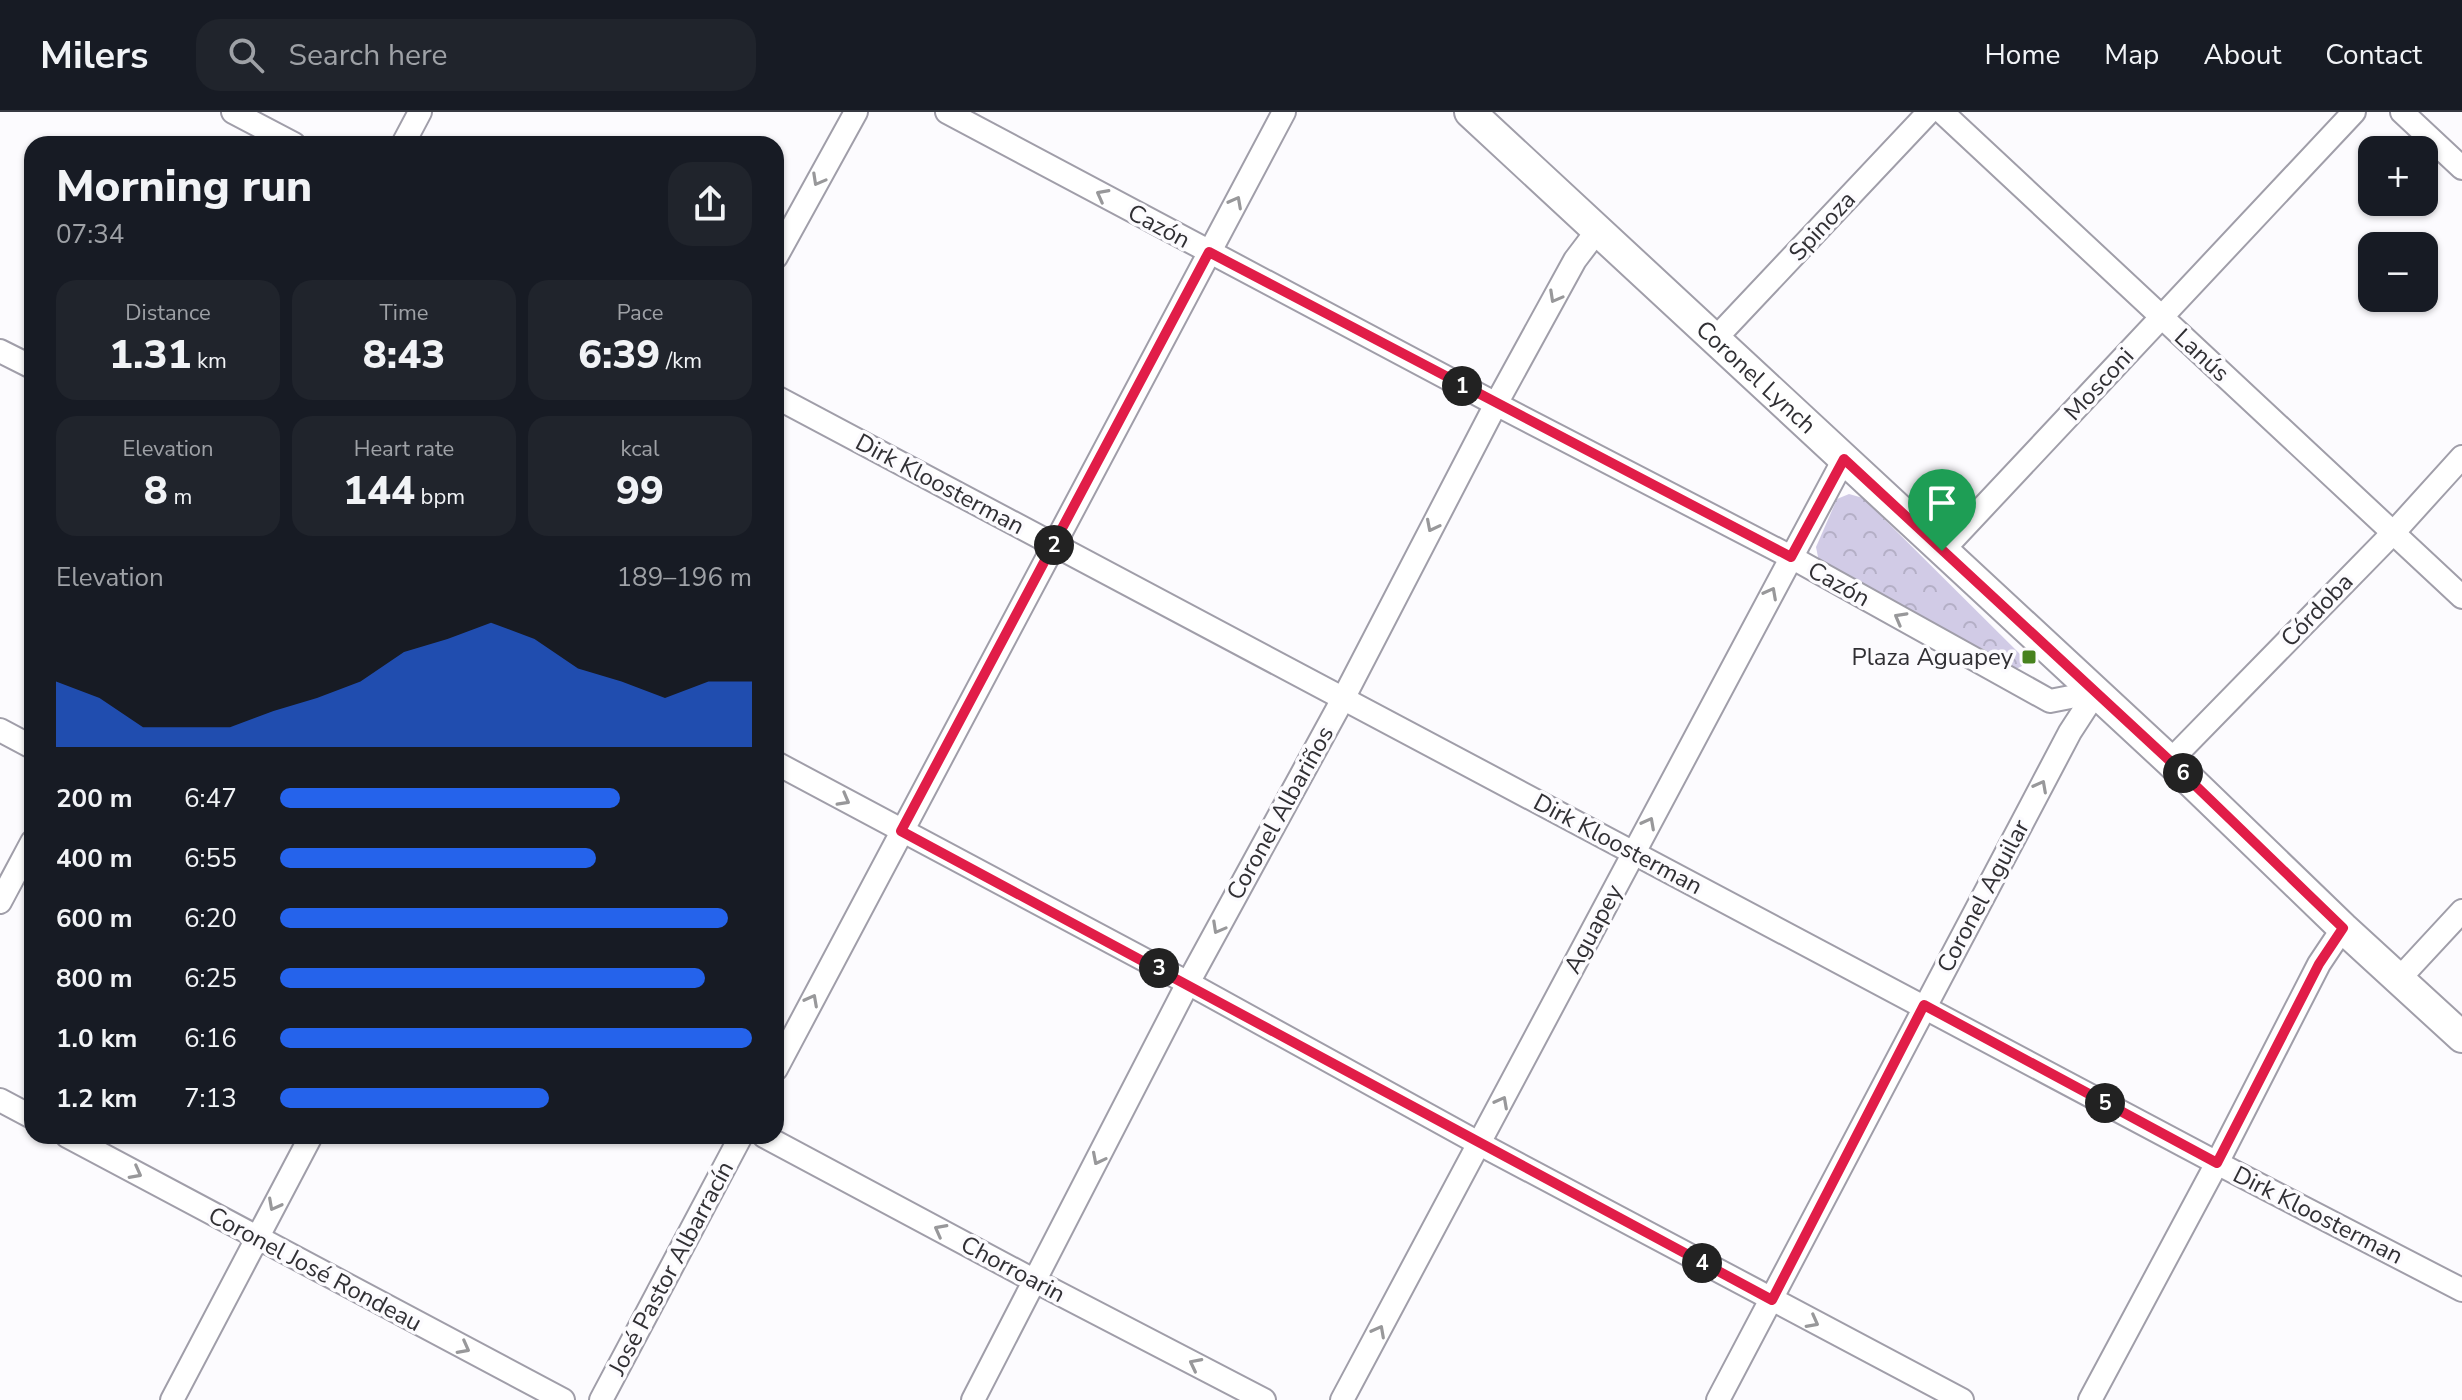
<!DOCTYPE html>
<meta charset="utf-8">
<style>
body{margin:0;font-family:"Nunito Sans",sans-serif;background:#20242c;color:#f1f3f6;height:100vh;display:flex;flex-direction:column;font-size:30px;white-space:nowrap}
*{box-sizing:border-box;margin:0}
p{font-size:26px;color:#9ea1a6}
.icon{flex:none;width:44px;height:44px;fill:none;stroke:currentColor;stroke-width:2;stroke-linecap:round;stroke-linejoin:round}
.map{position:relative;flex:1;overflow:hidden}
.drawer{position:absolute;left:24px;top:24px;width:760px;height:1008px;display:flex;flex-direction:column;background:#171b24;border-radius:24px;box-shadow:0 2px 6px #0004}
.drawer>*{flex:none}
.buttons{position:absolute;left:2358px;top:24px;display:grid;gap:16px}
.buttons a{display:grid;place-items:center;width:80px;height:80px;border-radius:16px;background:#171b24;box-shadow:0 2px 6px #0004;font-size:40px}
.pin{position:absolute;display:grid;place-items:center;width:68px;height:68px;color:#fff;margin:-82px -34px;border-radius:50% 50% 50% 0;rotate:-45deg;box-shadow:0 0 8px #0007}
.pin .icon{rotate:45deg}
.km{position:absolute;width:40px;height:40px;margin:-20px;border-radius:50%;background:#222;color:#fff;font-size:22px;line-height:40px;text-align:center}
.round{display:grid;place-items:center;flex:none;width:84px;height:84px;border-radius:24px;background:#20242c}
.summary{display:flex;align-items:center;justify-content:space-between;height:136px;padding:0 32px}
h1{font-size:44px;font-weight:800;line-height:60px}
.metrics{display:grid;grid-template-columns:repeat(3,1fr);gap:12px;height:136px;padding:8px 32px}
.metrics div{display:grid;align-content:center;border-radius:20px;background:#20242c;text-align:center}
.metrics b{font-size:40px;font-weight:800}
.metrics small{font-size:22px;font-weight:400}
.metrics p{font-size:22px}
.chart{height:224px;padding:16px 32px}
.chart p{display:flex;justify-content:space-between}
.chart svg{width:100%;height:144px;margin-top:8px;fill:#2563eb;opacity:.7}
ul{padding:0 32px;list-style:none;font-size:26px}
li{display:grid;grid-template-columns:128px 96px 1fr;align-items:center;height:60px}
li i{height:20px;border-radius:10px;background:#2563eb}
header{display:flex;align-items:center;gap:48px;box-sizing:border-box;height:112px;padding:0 40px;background:#171b24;border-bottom:2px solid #363941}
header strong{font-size:38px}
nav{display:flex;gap:44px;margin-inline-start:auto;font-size:28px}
.search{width:560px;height:72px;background:#20242c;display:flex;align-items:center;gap:20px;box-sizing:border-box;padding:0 28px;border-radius:24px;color:#9ea1a6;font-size:30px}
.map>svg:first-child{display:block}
</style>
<header>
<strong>Milers</strong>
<div class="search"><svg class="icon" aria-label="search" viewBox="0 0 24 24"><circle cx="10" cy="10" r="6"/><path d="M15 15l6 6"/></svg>Search here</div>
<nav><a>Home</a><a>Map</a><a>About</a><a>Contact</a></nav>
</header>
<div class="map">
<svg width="2462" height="1288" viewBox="0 0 2462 1288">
<defs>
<pattern id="park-crowns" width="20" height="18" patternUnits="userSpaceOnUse" patternTransform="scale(2)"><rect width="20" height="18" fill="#d1cbe6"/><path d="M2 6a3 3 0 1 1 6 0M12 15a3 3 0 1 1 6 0" fill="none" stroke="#b4afc6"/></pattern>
</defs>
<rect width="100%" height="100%" fill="#fcfbfe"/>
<path fill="url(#park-crowns)" d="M1849 382 1863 386 2025 547 2022 554 2016 557 1819 450 1816 435 1837 387Z"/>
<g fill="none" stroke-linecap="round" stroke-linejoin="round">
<defs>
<g id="street">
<path d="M233 0 294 32"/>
<path d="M947 0 1496 292 1791 445 2050 589 2096 580"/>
<path d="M1942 0 2462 485"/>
<path d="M2402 0 2462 56"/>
<path d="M403 32 420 0"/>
<path d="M776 145 856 0"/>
<path d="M1714 228 1929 0"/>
<path d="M0 239 32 255"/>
<path d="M776 285 2217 1051 2462 1178"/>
<path d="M1942 439 2354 0"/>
<path d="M0 618 32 635"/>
<path d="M2170 649 2394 420 2462 345"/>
<path d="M776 651 1188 871 1480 1032 1962 1288"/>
<path d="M0 790 32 730"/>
<path d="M2399 867 2462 799"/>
<path d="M776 957 1284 0"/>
<path d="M0 988 32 1005"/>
<path d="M67 1024 563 1288"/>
<path d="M764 1024 1035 1169 1264 1288"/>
<path d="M172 1288 311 1024"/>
<path d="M601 1288 741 1024"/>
<path d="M973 1288 1188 871 1344 585 1496 292 1575 148 1597 119"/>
<path d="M1342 1288 1844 347"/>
<path d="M1718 1288 2070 620 2096 580"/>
<path d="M2090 1288 2217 1051 2319 852 2343 816"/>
</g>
<g id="secondary">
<path id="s1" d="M1470 0 2170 649 2343 816 2462 925"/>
</g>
</defs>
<use href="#street" stroke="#a09ea9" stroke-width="26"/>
<use href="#secondary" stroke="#a09ea9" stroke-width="34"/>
<use href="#street" stroke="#fff" stroke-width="22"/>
<use href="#secondary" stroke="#fff" stroke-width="30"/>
</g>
<defs><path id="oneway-chevron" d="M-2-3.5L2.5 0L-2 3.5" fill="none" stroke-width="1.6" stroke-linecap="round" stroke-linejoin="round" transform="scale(2)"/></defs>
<g stroke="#98989a">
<use href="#oneway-chevron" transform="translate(818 68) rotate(119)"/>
<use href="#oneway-chevron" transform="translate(1102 83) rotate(-152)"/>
<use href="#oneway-chevron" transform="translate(1236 90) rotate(-62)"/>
<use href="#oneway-chevron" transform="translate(1555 185) rotate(119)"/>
<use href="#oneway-chevron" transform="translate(1432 414) rotate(117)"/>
<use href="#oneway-chevron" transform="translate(1771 481) rotate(-62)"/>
<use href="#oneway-chevron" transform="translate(1900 506) rotate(-151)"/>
<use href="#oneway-chevron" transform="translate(2041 674) rotate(-62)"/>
<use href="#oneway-chevron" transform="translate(844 688) rotate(29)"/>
<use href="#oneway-chevron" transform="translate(1649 711) rotate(-62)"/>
<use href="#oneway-chevron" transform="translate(1218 816) rotate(119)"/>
<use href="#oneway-chevron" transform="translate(812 888) rotate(-62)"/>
<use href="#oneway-chevron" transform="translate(1502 990) rotate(-62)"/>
<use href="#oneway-chevron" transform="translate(1098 1047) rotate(117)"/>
<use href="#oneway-chevron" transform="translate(136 1061) rotate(28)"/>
<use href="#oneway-chevron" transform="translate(274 1093) rotate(118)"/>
<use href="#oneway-chevron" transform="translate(940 1118) rotate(-152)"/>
<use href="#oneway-chevron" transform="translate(1813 1210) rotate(28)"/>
<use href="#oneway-chevron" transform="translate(1379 1219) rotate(-62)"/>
<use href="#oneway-chevron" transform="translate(464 1236) rotate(28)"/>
<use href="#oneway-chevron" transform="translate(1195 1252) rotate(-153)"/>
</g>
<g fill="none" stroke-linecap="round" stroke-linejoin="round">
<defs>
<path id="route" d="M1209 140 1791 445 1844 347 2170 649 2343 816 2319 852 2217 1051 1924 893 1772 1188C1481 1033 1192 874 901 719Z"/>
</defs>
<use href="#route" stroke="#fff" stroke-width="16"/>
<use href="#route" stroke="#e11d48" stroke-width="10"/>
</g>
<rect fill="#47821e" stroke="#fcfbfe" stroke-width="3" x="2021" y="537" width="16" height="16" rx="4"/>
<g text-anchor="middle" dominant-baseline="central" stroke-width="7" stroke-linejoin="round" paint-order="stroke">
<g font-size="24" fill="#313034" stroke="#fcfbfe">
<text transform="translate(1159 114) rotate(28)">Cazón</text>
<text transform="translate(1822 114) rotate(-47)">Spinoza</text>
<text transform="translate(2202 243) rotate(43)">Lanús</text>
<text stroke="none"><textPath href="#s1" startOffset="390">Coronel Lynch</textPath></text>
<text transform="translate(2099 272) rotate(-47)">Mosconi</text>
<text transform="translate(940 372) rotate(28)">Dirk Kloosterman</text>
<text transform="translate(1839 472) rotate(29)">Cazón</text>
<text transform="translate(2317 498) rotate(-46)">Córdoba</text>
<text transform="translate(1280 701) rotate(-61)">Coronel Albariños</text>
<text transform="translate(1618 732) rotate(28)">Dirk Kloosterman</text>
<text transform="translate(1983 784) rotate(-62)">Coronel Aguilar</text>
<text transform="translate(1593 817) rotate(-62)">Aguapey</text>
<text transform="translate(2318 1103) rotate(27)">Dirk Kloosterman</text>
<text transform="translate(671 1156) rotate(-62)">José Pastor Albarracín</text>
<text transform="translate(315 1157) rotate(28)">Coronel José Rondeau</text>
<text transform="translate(1013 1157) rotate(28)">Chorroarin</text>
</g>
<g font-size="24" fill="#313034" stroke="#fcfbfe" text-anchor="end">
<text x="2013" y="545">Plaza Aguapey</text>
</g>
</g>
</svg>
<div class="buttons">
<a>+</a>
<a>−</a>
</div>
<div class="pin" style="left:1942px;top:439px;background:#1e9e55"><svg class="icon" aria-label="arrive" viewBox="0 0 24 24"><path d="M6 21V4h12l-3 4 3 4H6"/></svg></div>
<b class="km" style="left:1462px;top:274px">1</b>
<b class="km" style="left:1054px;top:433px">2</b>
<b class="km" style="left:1159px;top:856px">3</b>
<b class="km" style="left:1702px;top:1151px">4</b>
<b class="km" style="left:2105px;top:991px">5</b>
<b class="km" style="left:2183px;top:661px">6</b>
<section class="drawer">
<div class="summary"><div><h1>Morning run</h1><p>07:34</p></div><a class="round"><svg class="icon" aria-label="share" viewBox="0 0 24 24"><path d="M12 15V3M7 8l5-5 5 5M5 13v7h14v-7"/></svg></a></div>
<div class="metrics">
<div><p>Distance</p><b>1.31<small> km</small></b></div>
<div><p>Time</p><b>8:43</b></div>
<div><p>Pace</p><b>6:39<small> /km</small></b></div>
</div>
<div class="metrics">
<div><p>Elevation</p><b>8<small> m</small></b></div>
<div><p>Heart rate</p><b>144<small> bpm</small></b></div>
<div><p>kcal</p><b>99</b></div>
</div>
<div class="chart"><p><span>Elevation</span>189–196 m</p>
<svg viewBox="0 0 160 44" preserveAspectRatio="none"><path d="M0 44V24L10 29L20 38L30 38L40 38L50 33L60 29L70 24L80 15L90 11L100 6L110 11L120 20L130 24L140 29L150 24L160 24V44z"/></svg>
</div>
<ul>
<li><b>200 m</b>6:47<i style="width:72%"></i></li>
<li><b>400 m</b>6:55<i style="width:67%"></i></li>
<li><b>600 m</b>6:20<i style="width:95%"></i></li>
<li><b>800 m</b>6:25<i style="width:90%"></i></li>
<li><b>1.0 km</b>6:16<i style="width:100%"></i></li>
<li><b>1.2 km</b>7:13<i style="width:57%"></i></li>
</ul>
</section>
</div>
